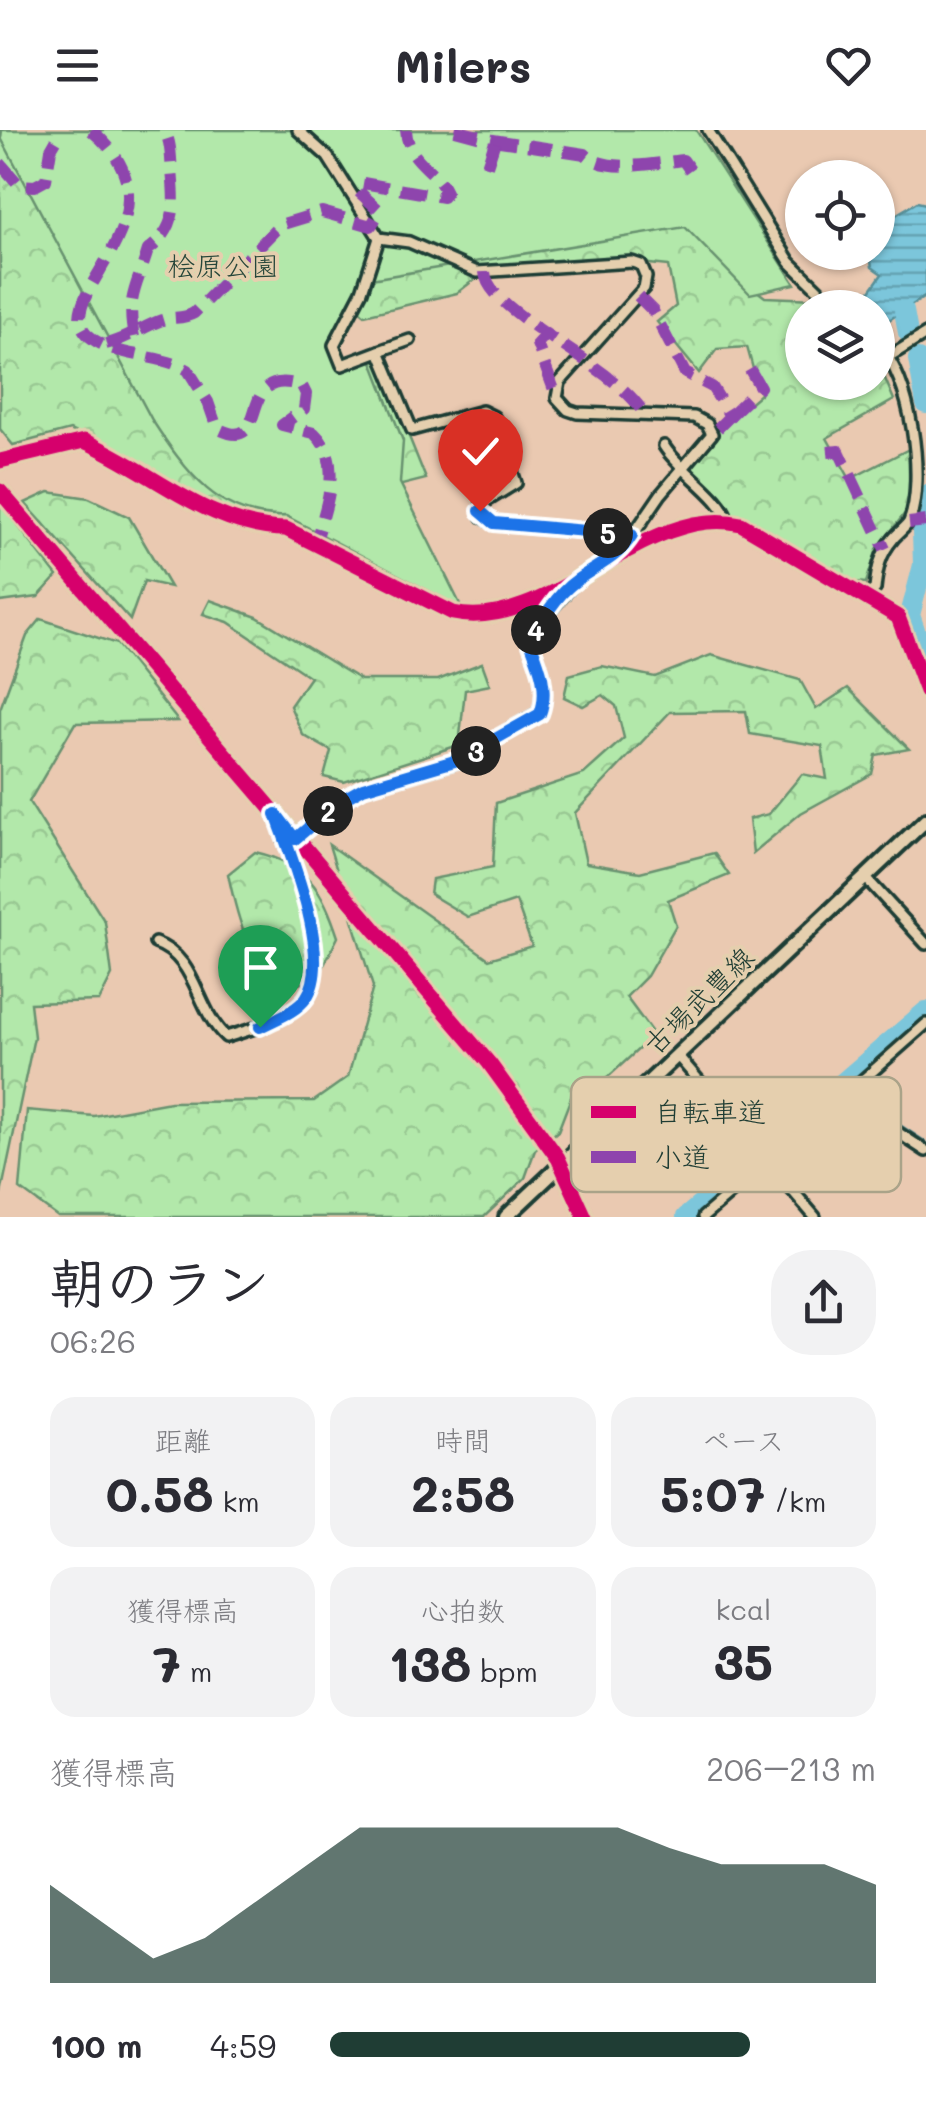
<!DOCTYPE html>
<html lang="ja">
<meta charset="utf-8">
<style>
body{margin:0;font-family:Mali,"Klee One",sans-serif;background:#f2f2f3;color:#2b2b33;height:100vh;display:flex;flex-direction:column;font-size:38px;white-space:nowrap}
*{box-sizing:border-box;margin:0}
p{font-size:32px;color:#7c7c81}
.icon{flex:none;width:55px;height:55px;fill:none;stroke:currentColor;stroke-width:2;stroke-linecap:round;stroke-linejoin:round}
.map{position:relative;height:1087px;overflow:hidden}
.panel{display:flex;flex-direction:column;background:#fff;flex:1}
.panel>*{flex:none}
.tools{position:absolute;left:785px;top:30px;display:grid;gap:20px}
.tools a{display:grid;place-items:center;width:110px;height:110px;border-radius:50%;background:#fff;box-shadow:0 2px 8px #0004;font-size:50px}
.pin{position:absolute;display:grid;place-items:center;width:85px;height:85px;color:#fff;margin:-102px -42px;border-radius:50% 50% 50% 0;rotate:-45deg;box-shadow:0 0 10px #0007}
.pin .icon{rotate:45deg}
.km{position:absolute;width:50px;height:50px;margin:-25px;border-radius:50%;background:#222;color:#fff;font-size:28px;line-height:50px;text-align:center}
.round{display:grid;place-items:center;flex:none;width:105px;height:105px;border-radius:40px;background:#f2f2f3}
.head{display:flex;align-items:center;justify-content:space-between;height:170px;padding:0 50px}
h1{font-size:55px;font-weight:700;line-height:75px}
.figures{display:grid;grid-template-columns:repeat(3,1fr);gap:15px;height:170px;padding:10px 50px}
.figures div{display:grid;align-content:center;border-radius:25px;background:#f2f2f3;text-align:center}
.figures b{font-size:50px;font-weight:700}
.figures small{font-size:28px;font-weight:400}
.figures p{font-size:28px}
.chart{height:280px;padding:20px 50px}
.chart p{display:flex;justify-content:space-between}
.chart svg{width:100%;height:180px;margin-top:10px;fill:#1f3d34;opacity:.7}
ul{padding:0 50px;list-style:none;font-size:32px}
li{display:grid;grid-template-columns:160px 120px 1fr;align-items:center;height:75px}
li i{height:25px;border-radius:12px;background:#1f3d34}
header{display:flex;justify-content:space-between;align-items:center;height:130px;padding:0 50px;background:#fff;font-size:45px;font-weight:700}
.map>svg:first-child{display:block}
</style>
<header><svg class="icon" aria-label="menu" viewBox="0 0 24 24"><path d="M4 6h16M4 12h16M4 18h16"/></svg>Milers<svg class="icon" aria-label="heart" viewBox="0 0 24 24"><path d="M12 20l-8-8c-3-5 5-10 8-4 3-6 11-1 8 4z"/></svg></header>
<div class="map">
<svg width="926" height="1087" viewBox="0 0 926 1087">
<defs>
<pattern id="forest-crowns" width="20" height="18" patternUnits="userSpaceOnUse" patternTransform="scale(2.5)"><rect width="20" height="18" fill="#b2e8aa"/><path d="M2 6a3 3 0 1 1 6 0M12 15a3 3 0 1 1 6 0" fill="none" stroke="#99c893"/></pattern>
<pattern id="water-rules" width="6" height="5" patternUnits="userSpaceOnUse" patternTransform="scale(2.5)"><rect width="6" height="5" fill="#7bc6db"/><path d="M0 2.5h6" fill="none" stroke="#64a2b2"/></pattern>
</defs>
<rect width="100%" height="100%" fill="#eac9b1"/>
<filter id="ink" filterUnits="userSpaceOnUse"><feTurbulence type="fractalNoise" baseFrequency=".01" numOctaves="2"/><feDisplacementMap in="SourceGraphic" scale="20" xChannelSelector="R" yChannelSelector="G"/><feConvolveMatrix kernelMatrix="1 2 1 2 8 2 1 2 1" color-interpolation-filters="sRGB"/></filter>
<g filter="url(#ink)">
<g fill="url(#forest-crowns)" stroke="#68926f" stroke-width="2.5">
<path d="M0 0H397L682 49 741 149 765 167 817 169 825 177 802 178V252H878V232L894 270 827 308 850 349 909 319V378L877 419 866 453 844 451 727 388 680 332 760 264 747 217 717 219 699 243 657 192 676 176 668 136 611 130 488 139 457 163 365 185 352 174 330 215 340 238 377 227 426 349 378 361 365 381 285 395 215 377 147 337 70 300 13 315 0 299Z"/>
<path d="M49 362 89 368 129 387 170 457 144 451 130 490 25 373Z"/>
<path d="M0 373 57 446 38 467 0 472Z"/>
<path d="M210 470 257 487 361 550H438L482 533 490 555 465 560 459 615 344 652 324 647 331 621 303 605 290 576 310 547 228 492 203 484Z"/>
<path d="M41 489 117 514 178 591 75 593 29 672 105 792 112 845 99 871 30 873 34 907 0 1069V579L27 506Z"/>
<path d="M711 525 800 550 816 579 848 558 909 619 876 625 872 644 801 683 753 723 749 689 769 684 802 644 827 649 822 616 750 604 746 581 670 582 575 683 586 733 640 742 714 723 729 745 668 770 676 795 647 846 626 867 654 905 605 950 573 962 558 1001 535 1020 525 1048 484 1087H58L20 1059 27 980 94 986 170 972 314 971 348 947 373 857 329 715 489 829 532 816 516 771 468 787 430 764 432 749 493 737 496 673 584 644 624 608 616 576 603 565 583 576 564 567 569 545 602 536 655 547Z"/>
<path d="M255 722C307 734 322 758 338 807L319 845 284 861C246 819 240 800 228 744Z"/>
</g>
<path fill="#b2e8aa" stroke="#68926f" stroke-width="2.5" d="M2 0H696L795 154 750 164 685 97 365 150 334 216 342 234 370 226 403 311 400 353 462 478 286 386C219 389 186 342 152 290L1 8Z"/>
<path fill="url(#water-rules)" stroke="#568f98" stroke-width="2.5" d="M917 72 926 74V166L889 190 865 168 882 144 872 137 870 125 878 122C880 89 888 90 917 72Z"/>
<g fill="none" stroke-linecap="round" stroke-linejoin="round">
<path stroke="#568f98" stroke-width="4" d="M858 960 874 979 926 1013"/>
<g stroke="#7bc6db" stroke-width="20">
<path d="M904 181 908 203"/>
<path d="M918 229 926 274"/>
<path d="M922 382 926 365"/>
<path d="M922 402 923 435 910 485 926 532"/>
<path d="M686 1087 926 881"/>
</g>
<defs>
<g id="minor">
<path d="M298 0 328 27 379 108 409 112 477 142 632 132 641 135 646 147 644 158 560 252 557 268 568 280 577 283 694 287 707 294 712 304 661 364 622 421"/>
<path d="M708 0 790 132 837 178"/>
<path d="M410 210 379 221 412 300 482 281 494 287 516 353 482 374 483 387 494 393 631 405"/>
<path d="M379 221 342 235 334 215 362 161 379 108"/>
<path d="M890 226 926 204"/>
<path d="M664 316C680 342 722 366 728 391"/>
<path d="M0 331 84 311C152 340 208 398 286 399L453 483C548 504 647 371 741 394L898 487 926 561"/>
<path d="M866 466 875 459C877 439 880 424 893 409 897 404 906 397 909 392 926 350 911 245 878 215"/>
<path d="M295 709 339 671 363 658 458 631 539 583C549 560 540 537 531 515L538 494 575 452"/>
<path d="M865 747 926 814"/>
<path d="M155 813C197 827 196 880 226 907 252 899 283 892 303 871 336 835 292 731 278 691"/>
<path d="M926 894 849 962 871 985 926 1021"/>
<path d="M677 925 815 1087"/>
<path d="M703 1087 849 962"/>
</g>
<path id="tertiary" d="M0 361 489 933 558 1028 585 1087"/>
<path id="secondary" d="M506 1087 926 690"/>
</defs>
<use href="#minor" stroke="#1f3d34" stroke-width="16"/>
<use href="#tertiary" stroke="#1f3d34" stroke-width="19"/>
<use href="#secondary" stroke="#1f3d34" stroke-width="20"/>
<use href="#minor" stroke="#e5cfae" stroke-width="9"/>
<use href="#tertiary" stroke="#e5cfae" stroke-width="11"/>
<use href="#secondary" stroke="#e5cfae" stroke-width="12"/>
<g stroke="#8e44ad" stroke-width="12" stroke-dasharray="25 12" stroke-linecap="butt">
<path d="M91 0C193 84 48 164 87 204 111 228 159 223 188 240L208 272 217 298C274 328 233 233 302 256L306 264 304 279 282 295 314 303C345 332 325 379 315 414"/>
<path d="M455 0 493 10 585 24C604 44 657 33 683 30L690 40"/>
<path d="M0 33 19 55 35 56 46 50 51 19 62 0"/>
<path d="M487 36 497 5"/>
<path d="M485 142C487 184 621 237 645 286"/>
<path d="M638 166 653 181 685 243 712 257 730 286 712 304"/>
<path d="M547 203 537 214 557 268"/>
<path d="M134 207C126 167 137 157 148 120 178 98 175 74 172 40 170 24 172 14 164 0"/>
<path d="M106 214C127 209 142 197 162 190 174 186 182 190 194 183L280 95 322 82 371 96 380 81 357 60 363 53 443 67 446 62C434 37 408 32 406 0"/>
<path d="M730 286 760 257 746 233"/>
<path d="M828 322 839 321 885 419"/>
<path d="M909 393 926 391"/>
</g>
<defs>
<g id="cycleway">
<path d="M0 331 84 311C152 340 208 398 286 399L453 483C548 504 647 371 741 394L898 487 926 561"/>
<path d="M0 361 489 933 558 1028 585 1087"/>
</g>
</defs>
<use href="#cycleway" stroke="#e5cfae" stroke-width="21"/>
<use href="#cycleway" stroke="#d6006c" stroke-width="15"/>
</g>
</g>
<g fill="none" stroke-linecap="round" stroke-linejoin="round" filter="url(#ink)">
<defs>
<path id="route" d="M260 897C275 889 296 882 306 868 334 829 290 725 276 684L295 709 340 671 363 658 458 630 540 584C549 560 540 537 531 514 539 492 557 464 577 450 599 434 617 429 632 405L494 393 480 381"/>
</defs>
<use href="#route" stroke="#fff" stroke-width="20"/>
<use href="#route" stroke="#1a73e8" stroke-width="12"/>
</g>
<g text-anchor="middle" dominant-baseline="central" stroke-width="8" stroke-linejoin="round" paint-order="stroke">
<g font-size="28" fill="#26463a" stroke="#e5cfae">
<text x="223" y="135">桧原公園</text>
</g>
<g font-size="28" fill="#1f3d34" stroke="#e5cfae">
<text transform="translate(698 870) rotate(-44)">古場武豊線</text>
</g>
</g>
<rect x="571" y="947" width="330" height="115" rx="15" fill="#e5cfae" stroke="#aaa389" stroke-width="2.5"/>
<rect x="591" y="976" width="45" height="12" fill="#d6006c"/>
<rect x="591" y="1021" width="45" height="12" fill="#8e44ad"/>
<g font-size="28" fill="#1f3d34">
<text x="654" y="992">自転車道</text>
<text x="654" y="1037">小道</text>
</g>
</svg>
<div class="tools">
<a><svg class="icon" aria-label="locate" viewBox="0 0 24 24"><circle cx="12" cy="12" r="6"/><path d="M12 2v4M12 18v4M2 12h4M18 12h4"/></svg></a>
<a><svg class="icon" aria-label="layers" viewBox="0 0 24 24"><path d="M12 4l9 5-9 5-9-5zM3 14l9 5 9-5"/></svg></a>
</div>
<div class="pin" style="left:260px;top:897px;background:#1e9e55"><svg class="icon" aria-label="arrive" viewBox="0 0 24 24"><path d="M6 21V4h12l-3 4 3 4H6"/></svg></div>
<div class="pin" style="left:480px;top:381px;background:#d93025"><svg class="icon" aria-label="check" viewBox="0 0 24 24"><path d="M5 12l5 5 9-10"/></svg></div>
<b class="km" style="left:328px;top:681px">2</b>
<b class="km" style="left:476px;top:621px">3</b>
<b class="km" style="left:536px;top:500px">4</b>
<b class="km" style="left:608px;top:403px">5</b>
</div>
<section class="panel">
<div class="head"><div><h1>朝のラン</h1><p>06:26</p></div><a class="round"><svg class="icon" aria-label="share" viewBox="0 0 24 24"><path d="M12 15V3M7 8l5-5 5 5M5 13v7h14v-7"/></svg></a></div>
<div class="figures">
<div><p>距離</p><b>0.58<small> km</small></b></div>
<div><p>時間</p><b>2:58</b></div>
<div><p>ペース</p><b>5:07<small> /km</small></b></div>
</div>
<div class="figures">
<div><p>獲得標高</p><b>7<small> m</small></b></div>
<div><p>心拍数</p><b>138<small> bpm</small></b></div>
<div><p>kcal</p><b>35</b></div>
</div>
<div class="chart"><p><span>獲得標高</span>206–213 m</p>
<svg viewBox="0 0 160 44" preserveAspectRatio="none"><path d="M0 44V20L10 29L20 38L30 33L40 24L50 15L60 6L70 6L80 6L90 6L100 6L110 6L120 11L130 15L140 15L150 15L160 20V44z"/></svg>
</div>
<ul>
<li><b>100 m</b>4:59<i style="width:77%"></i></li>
</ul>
</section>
